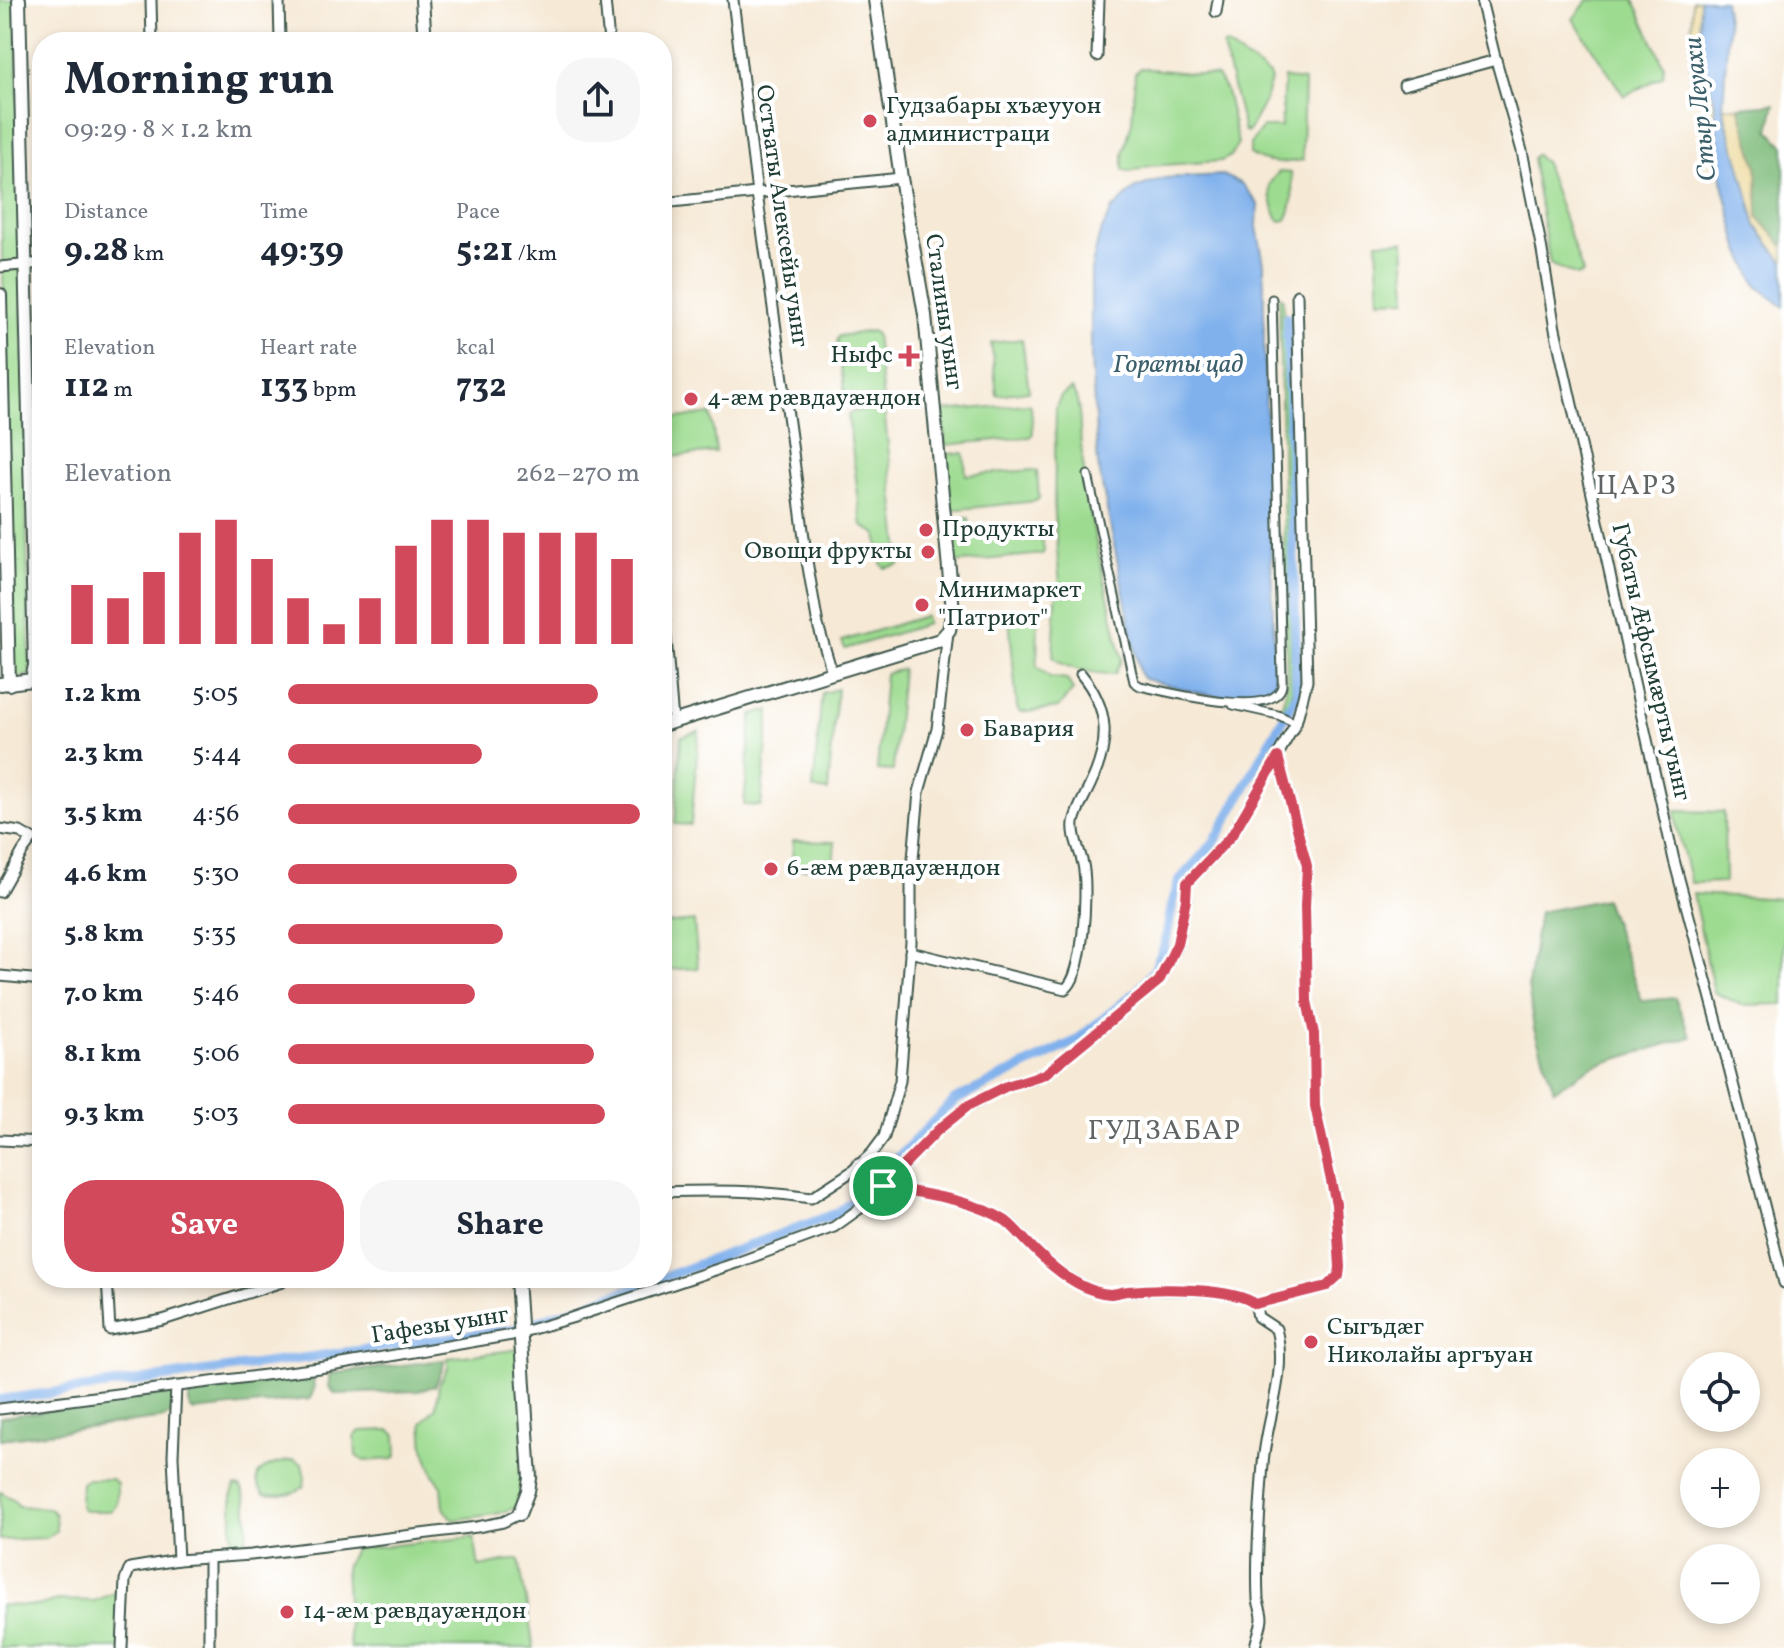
<!DOCTYPE html>
<meta charset="utf-8">
<style>
body{margin:0;font-family:Vollkorn,serif;background:#f6f6f7;color:#1f2937;height:100vh;display:flex;flex-direction:column;font-size:30px;white-space:nowrap}
*{box-sizing:border-box;margin:0}
p{font-size:26px;color:#747a83}
.icon{flex:none;width:44px;height:44px;fill:none;stroke:currentColor;stroke-width:2;stroke-linecap:round;stroke-linejoin:round}
.map{position:relative;flex:1;overflow:hidden}
.details{position:absolute;left:32px;top:32px;width:640px;height:1256px;display:flex;flex-direction:column;background:#fff;border-radius:32px;box-shadow:0 4px 12px #0003}
.details>*{flex:none}
.buttons{position:absolute;left:1680px;top:1352px;display:grid;gap:16px}
.buttons a{display:grid;place-items:center;width:80px;height:80px;border-radius:50%;background:#fff;box-shadow:0 4px 12px #0003;font-size:40px}
.pin{position:absolute;display:grid;place-items:center;width:68px;height:68px;color:#fff;margin:-34px;border:4px solid #fff;border-radius:50%;box-shadow:0 2px 8px #0007}
.round{display:grid;place-items:center;flex:none;width:84px;height:84px;border-radius:32px;background:#f6f6f7}
.headline{display:flex;align-items:center;justify-content:space-between;height:136px;padding:0 32px}
h1{font-size:44px;font-weight:700;line-height:60px}
.metrics{display:grid;grid-template-columns:repeat(3,1fr);gap:12px;height:136px;padding:8px 32px}
.metrics div{display:grid;align-content:center}
.metrics b{font-size:34px;font-weight:700}
.metrics small{font-size:22px;font-weight:400}
.metrics p{font-size:22px}
.chart{height:224px;padding:16px 32px}
.chart p{display:flex;justify-content:space-between}
.chart svg{width:100%;height:144px;margin-top:8px;stroke:#d1495b;stroke-width:6}
.action{display:flex;gap:16px;margin-top:auto;padding:16px 32px}
.action a{flex:1;height:92px;border-radius:32px;background:#d1495b;color:#fff;font-size:32px;font-weight:700;line-height:92px;text-align:center}
.action a+a{background:#f6f6f7;color:#1f2937}
ul{padding:0 32px;list-style:none;font-size:26px}
li{display:grid;grid-template-columns:128px 96px 1fr;align-items:center;height:60px}
li i{height:20px;border-radius:10px;background:#d1495b}
.map>svg:first-child{display:block}
</style>
<div class="map">
<svg width="1784" height="1648" viewBox="0 0 1784 1648">
<rect width="100%" height="100%" fill="#fff"/>
<filter id="ink" filterUnits="userSpaceOnUse"><feTurbulence type="fractalNoise" baseFrequency=".0125" numOctaves="2"/><feDisplacementMap in="SourceGraphic" scale="16" xChannelSelector="R" yChannelSelector="G"/><feConvolveMatrix kernelMatrix="1 2 1 2 8 2 1 2 1" color-interpolation-filters="sRGB"/></filter>
<filter id="wash" filterUnits="userSpaceOnUse"><feTurbulence type="fractalNoise" baseFrequency=".006" numOctaves="4" result="noise"/><feDisplacementMap in="SourceGraphic" scale="32" xChannelSelector="R" yChannelSelector="G"/><feGaussianBlur stdDeviation="1.8" result="paint"/><feColorMatrix in="noise" values="0 0 0 0 0 0 0 0 0 0 0 0 0 0 0 0 0 1.4 0 .05"/><feComposite in="paint" operator="in"/></filter>
<g filter="url(#wash)">
<rect width="100%" height="100%" fill="#f6e9d5"/>
<g fill="#9ddb90" stroke="#5e8c62" stroke-width="2">
<path d="M0 0H16L21 261 4 262 2 260Z"/>
<path d="M1588 0H1634L1664 66 1663 76 1624 96 1573 19Z"/>
<path d="M1226 45 1269 75 1271 80 1264 103 1248 132 1244 131 1223 47Z"/>
<path d="M1141 68 1217 76 1226 91 1238 143 1231 156 1221 161 1149 166 1130 172 1123 170V154L1132 122 1135 73Z"/>
<path d="M1284 78 1304 81 1302 151 1303 160C1284 163 1267 166 1250 154V144L1263 127H1281Z"/>
<path d="M1536 154 1545 163 1583 273 1577 276 1550 264 1532 158Z"/>
<path d="M1279 172 1291 173C1293 189 1294 205 1286 220L1280 221C1274 215 1274 210 1272 202 1267 186 1267 184 1279 172Z"/>
<path d="M1404 241 1407 299 1380 300 1377 242Z"/>
<path d="M21 269 30 675 14 677 12 675 3 273 4 270Z"/>
<path d="M1281 296 1283 299 1292 689 1290 698 1284 710 1281 709 1287 686 1279 299Z"/>
<path d="M872 331 876 334 883 399 881 402 851 406 846 402 837 340 839 336Z"/>
<path d="M1022 339 1029 391 997 395 991 343Z"/>
<path d="M1071 389C1082 402 1079 428 1081 444 1087 516 1107 588 1122 659L1115 674C1096 674 1066 670 1053 657L1056 598 1060 586 1054 515 1056 407 1061 396Z"/>
<path d="M1029 404 1031 407 1033 433 1030 437 945 445 943 411Z"/>
<path d="M882 408 884 410 901 562 899 565 885 568 882 565 877 534 862 526 848 416 851 412Z"/>
<path d="M711 414 716 452 671 457 668 419Z"/>
<path d="M964 453 966 475 1034 470 1037 471 1039 498 1036 501 951 510 946 454Z"/>
<path d="M969 518 972 537 1040 531 1042 533 1044 552 1042 554 954 563 952 519Z"/>
<path d="M1035 615 1038 618 1037 666 1050 677 1067 679 1073 690 1058 708 1020 713 1017 708 1009 617Z"/>
<path d="M925 616 927 624 845 649 842 641Z"/>
<path d="M902 669 893 771 877 770 885 674Z"/>
<path d="M837 689 828 791 813 789 822 693Z"/>
<path d="M770 710 761 806 744 805 752 715Z"/>
<path d="M699 731 691 825 675 824 681 737Z"/>
<path d="M1675 811 1724 812 1725 882 1691 883 1677 827Z"/>
<path d="M793 841 835 842 833 868 792 869Z"/>
<path d="M1693 894 1784 899V1004L1741 1005 1714 992Z"/>
<path d="M694 921 698 968 662 970V924Z"/>
<path d="M521 1349 534 1479 518 1507 496 1514 453 1520 444 1508 442 1487 434 1475 424 1448 422 1423 436 1407 439 1384 448 1368V1358Z"/>
<path d="M390 1430 396 1435 397 1455 393 1459 364 1461 356 1456 355 1436 360 1431Z"/>
<path d="M293 1460 302 1464 305 1477 304 1487C292 1495 278 1496 264 1494 243 1469 275 1463 293 1460Z"/>
<path d="M87 1479H112L117 1484V1504L111 1511H84L80 1506 81 1483Z"/>
<path d="M235 1486 240 1487C249 1498 250 1536 243 1549L233 1548 232 1542V1494Z"/>
<path d="M0 1492 13 1499 19 1506 49 1508 55 1514 56 1531 46 1538 0 1540Z"/>
<path d="M474 1537 479 1567 519 1559 534 1648H350L345 1568 354 1549Z"/>
<path d="M120 1591 122 1648H0V1605L37 1606 58 1600 94 1601Z"/>
</g>
<g fill="#7ebb7a" stroke="#4e7c57" stroke-width="2">
<path d="M1775 104 1769 130 1784 146V247L1758 217 1757 167 1739 107Z"/>
<path d="M1605 899 1642 1001 1675 998 1691 1037 1593 1066 1554 1090 1534 1029 1528 986 1539 912Z"/>
<path d="M444 1360 443 1368 435 1386 418 1391 335 1394 329 1387V1374Z"/>
<path d="M313 1376 314 1389 310 1399 194 1411 189 1407V1392Z"/>
<path d="M176 1393V1411L165 1418 0 1439V1417Z"/>
</g>
<g fill="#eeda9e" stroke="#868c69" stroke-width="2">
<path d="M1692 0H1700L1699 58 1714 99 1716 124 1691 79Z"/>
<path d="M1723 107H1739L1757 167 1758 217 1784 247V263L1756 226Z"/>
</g>
<g fill="#80b1ec" stroke="#507790" stroke-width="2">
<path d="M1700 0H1724L1728 26 1724 92 1723 107 1726 122 1740 165 1756 226 1784 263V307L1757 286 1739 248 1735 233 1720 171 1714 99 1699 58Z"/>
<path d="M1223 175 1242 184 1258 204 1257 227 1264 263V352L1275 674 1277 685 1275 691C1231 706 1187 690 1144 679L1140 674 1098 465 1091 359V270L1099 236 1112 210 1135 188 1164 178Z"/>
</g>
<g fill="none" stroke-linecap="round" stroke-linejoin="round">
<g stroke="#80b1ec" stroke-width="10">
<path d="M662 1278 838 1213 869 1187 955 1100 1076 1041 1139 990 1155 969 1165 945 1172 906 1179 881 1214 843 1297 694 1287 318"/>
<path d="M529 1325 662 1278"/>
<path d="M0 1400 516 1329"/>
</g>
</g>
</g>
<g filter="url(#ink)">
<g fill="none" stroke-linecap="round" stroke-linejoin="round">
<defs>
<g id="pedestrian">
<path d="M1088 475 1134 682 1140 686C1165 691 1267 719 1281 689 1283 685 1282 680 1282 676L1272 299"/>
<path d="M1233 705 1278 715 1296 723"/>
</g>
<g id="minor">
<path d="M151 0 152 42"/>
<path d="M279 0 280 42"/>
<path d="M605 0 609 42"/>
<path d="M733 0 757 193 791 437 807 561 818 625 832 672"/>
<path d="M1481 0 1494 53 1522 151 1541 245 1555 329 1674 860 1718 1025 1784 1283"/>
<path d="M1216 12 1218 0"/>
<path d="M1097 56 1099 0"/>
<path d="M1404 85 1496 60"/>
<path d="M662 203 901 178"/>
<path d="M0 267 42 263"/>
<path d="M662 589 673 721"/>
<path d="M0 829 20 832 32 839 23 851 0 892"/>
<path d="M910 952 1065 989C1084 977 1087 893 1084 871 1083 855 1072 839 1074 823 1076 810 1086 795 1091 783 1110 743 1110 709 1081 674"/>
<path d="M0 976 42 980"/>
<path d="M0 1140 42 1142"/>
<path d="M883 1186 938 1130 969 1105 1007 1086 1045 1074 1159 981 1177 944 1186 900 1187 883 1232 835 1296 723 1307 681 1297 295"/>
<path d="M883 1186C920 1194 975 1200 1007 1221 1015 1227 1022 1236 1028 1243 1048 1263 1081 1293 1111 1294 1117 1294 1123 1291 1129 1291 1149 1289 1246 1288 1255 1305 1257 1309 1257 1313 1258 1317L1276 1329C1288 1374 1266 1419 1263 1464 1260 1506 1256 1557 1258 1600 1259 1606 1262 1612 1262 1618 1262 1627 1256 1638 1255 1648"/>
<path d="M662 1192C715 1190 758 1190 811 1198L851 1172 872 1153 884 1137 900 1081 911 942V881L919 792 937 729 948 632"/>
<path d="M107 1278 110 1330 163 1320 282 1282 287 1278"/>
<path d="M1255 1304 1327 1286 1339 1275 1340 1267 1336 1204 1315 1106 1314 1034 1307 1001 1305 906 1307 866 1278 757"/>
<path d="M176 1386 173 1456 178 1560"/>
<path d="M0 1409 319 1368 512 1335 571 1318 739 1262 834 1227 859 1209 883 1186 858 1164"/>
<path d="M122 1648 125 1580 130 1568 178 1560 251 1555 477 1527 503 1522 519 1514"/>
<path d="M209 1648V1559"/>
</g>
<g id="tertiary">
<path d="M422 0 425 42"/>
<path d="M0 295 9 684"/>
<path d="M0 684 32 680 35 665 19 0"/>
<path d="M662 725 940 640 949 630 953 611 925 315 901 178 875 0"/>
<path d="M517 1278 530 1478 528 1491 519 1514"/>
</g>
</defs>
<use href="#pedestrian" stroke="#3f574c" stroke-width="11"/>
<use href="#minor" stroke="#3f574c" stroke-width="13"/>
<use href="#tertiary" stroke="#3f574c" stroke-width="16"/>
<use href="#pedestrian" stroke="#fff" stroke-width="7"/>
<use href="#minor" stroke="#fff" stroke-width="9"/>
<use href="#tertiary" stroke="#fff" stroke-width="12"/>
</g>
</g>
<g fill="none" stroke-linecap="round" stroke-linejoin="round" filter="url(#ink)">
<defs>
<path id="route" d="M1278 757 1307 866 1305 906 1307 1001 1314 1034 1315 1106 1336 1204 1340 1267 1339 1275 1327 1286 1255 1304C1234 1287 1156 1288 1128 1291 1123 1291 1116 1294 1110 1294 1080 1292 1048 1264 1028 1243 1021 1236 1014 1227 1006 1221 973 1199 922 1194 883 1186L938 1130 969 1105 1007 1086 1045 1074 1159 981 1177 944 1186 900 1187 883 1232 835Z"/>
</defs>
<use href="#route" stroke="#fff" stroke-width="16"/>
<use href="#route" stroke="#d1495b" stroke-width="10"/>
</g>
<g fill="#d1495b" stroke="#fff" stroke-width="3">
<circle cx="870" cy="121" r="8"/>
<path d="M905 344h8v8h8v8h-8v8h-8v-8h-8v-8h8z"/>
<circle cx="691" cy="399" r="8"/>
<circle cx="926" cy="530" r="8"/>
<circle cx="928" cy="552" r="8"/>
<circle cx="922" cy="605" r="8"/>
<circle cx="967" cy="730" r="8"/>
<circle cx="771" cy="869" r="8"/>
<circle cx="1311" cy="1342" r="8"/>
<circle cx="287" cy="1612" r="8"/>
</g>
<g text-anchor="middle" dominant-baseline="central" stroke-width="8" stroke-linejoin="round" paint-order="stroke">
<g font-size="24" fill="#1f3d34" stroke="#fff" text-anchor="start">
<text x="886" y="107">Гудзабары хъæууон<tspan x="886" dy="28">администраци</tspan></text>
<text x="893" y="356" text-anchor="end">Ныфс</text>
<text x="707" y="399">4-æм рӕвдауӕндон</text>
<text x="942" y="530">Продукты</text>
<text x="912" y="552" text-anchor="end">Овощи фрукты</text>
<text x="938" y="591">Минимаркет<tspan x="938" dy="28">"Патриот"</tspan></text>
<text x="983" y="730">Бавария</text>
<text x="787" y="869">6-æм рӕвдауӕндон</text>
<text x="1327" y="1328">Сыгъдæг<tspan x="1327" dy="28">Николайы аргъуан</tspan></text>
<text x="303" y="1612">14-æм рӕвдауӕндон</text>
</g>
<g font-size="24" fill="#1f3d34" stroke="#fff">
<text transform="translate(781 216) rotate(82)">Остъаты Алексейы уынг</text>
<text transform="translate(943 312) rotate(82)">Сталины уынг</text>
<text transform="translate(1650 662) rotate(77)">Губаты Æфсымæрты уынг</text>
<text transform="translate(440 1326) rotate(-9)">Гафезы уынг</text>
</g>
<g font-size="26" font-style="italic" fill="#3c606b" stroke="#fff">
<text transform="translate(1701 109) rotate(-96)">Стыр Леуахи</text>
<text x="1178" y="365">Горӕты цад</text>
</g>
<g font-size="28" letter-spacing="2" fill="#626566" stroke="#fff">
<text x="1637" y="486">ЦАРЗ</text>
<text x="1165" y="1131">ГУДЗАБАР</text>
</g>
</g>
</svg>
<div class="buttons">
<a><svg class="icon" aria-label="locate" viewBox="0 0 24 24"><circle cx="12" cy="12" r="6"/><path d="M12 2v4M12 18v4M2 12h4M18 12h4"/></svg></a>
<a>+</a>
<a>−</a>
</div>
<div class="pin" style="left:883px;top:1186px;background:#1e9e55"><svg class="icon" aria-label="arrive" viewBox="0 0 24 24"><path d="M6 21V4h12l-3 4 3 4H6"/></svg></div>
<section class="details">
<div class="headline"><div><h1>Morning run</h1><p>09:29 · 8 × 1.2 km</p></div><a class="round"><svg class="icon" aria-label="share" viewBox="0 0 24 24"><path d="M12 15V3M7 8l5-5 5 5M5 13v7h14v-7"/></svg></a></div>
<div class="metrics">
<div><p>Distance</p><b>9.28<small> km</small></b></div>
<div><p>Time</p><b>49:39</b></div>
<div><p>Pace</p><b>5:21<small> /km</small></b></div>
</div>
<div class="metrics">
<div><p>Elevation</p><b>112<small> m</small></b></div>
<div><p>Heart rate</p><b>133<small> bpm</small></b></div>
<div><p>kcal</p><b>732</b></div>
</div>
<div class="chart"><p><span>Elevation</span>262–270 m</p>
<svg viewBox="0 0 160 44" preserveAspectRatio="none"><path d="M5 44V26M15 44V30M25 44V22M35 44V10M45 44V6M55 44V18M65 44V30M75 44V38M85 44V30M95 44V14M105 44V6M115 44V6M125 44V10M135 44V10M145 44V10M155 44V18"/></svg>
</div>
<ul>
<li><b>1.2 km</b>5:05<i style="width:88%"></i></li>
<li><b>2.3 km</b>5:44<i style="width:55%"></i></li>
<li><b>3.5 km</b>4:56<i style="width:100%"></i></li>
<li><b>4.6 km</b>5:30<i style="width:65%"></i></li>
<li><b>5.8 km</b>5:35<i style="width:61%"></i></li>
<li><b>7.0 km</b>5:46<i style="width:53%"></i></li>
<li><b>8.1 km</b>5:06<i style="width:87%"></i></li>
<li><b>9.3 km</b>5:03<i style="width:90%"></i></li>
</ul>
<div class="action"><a>Save</a><a>Share</a></div>
</section>
</div>
